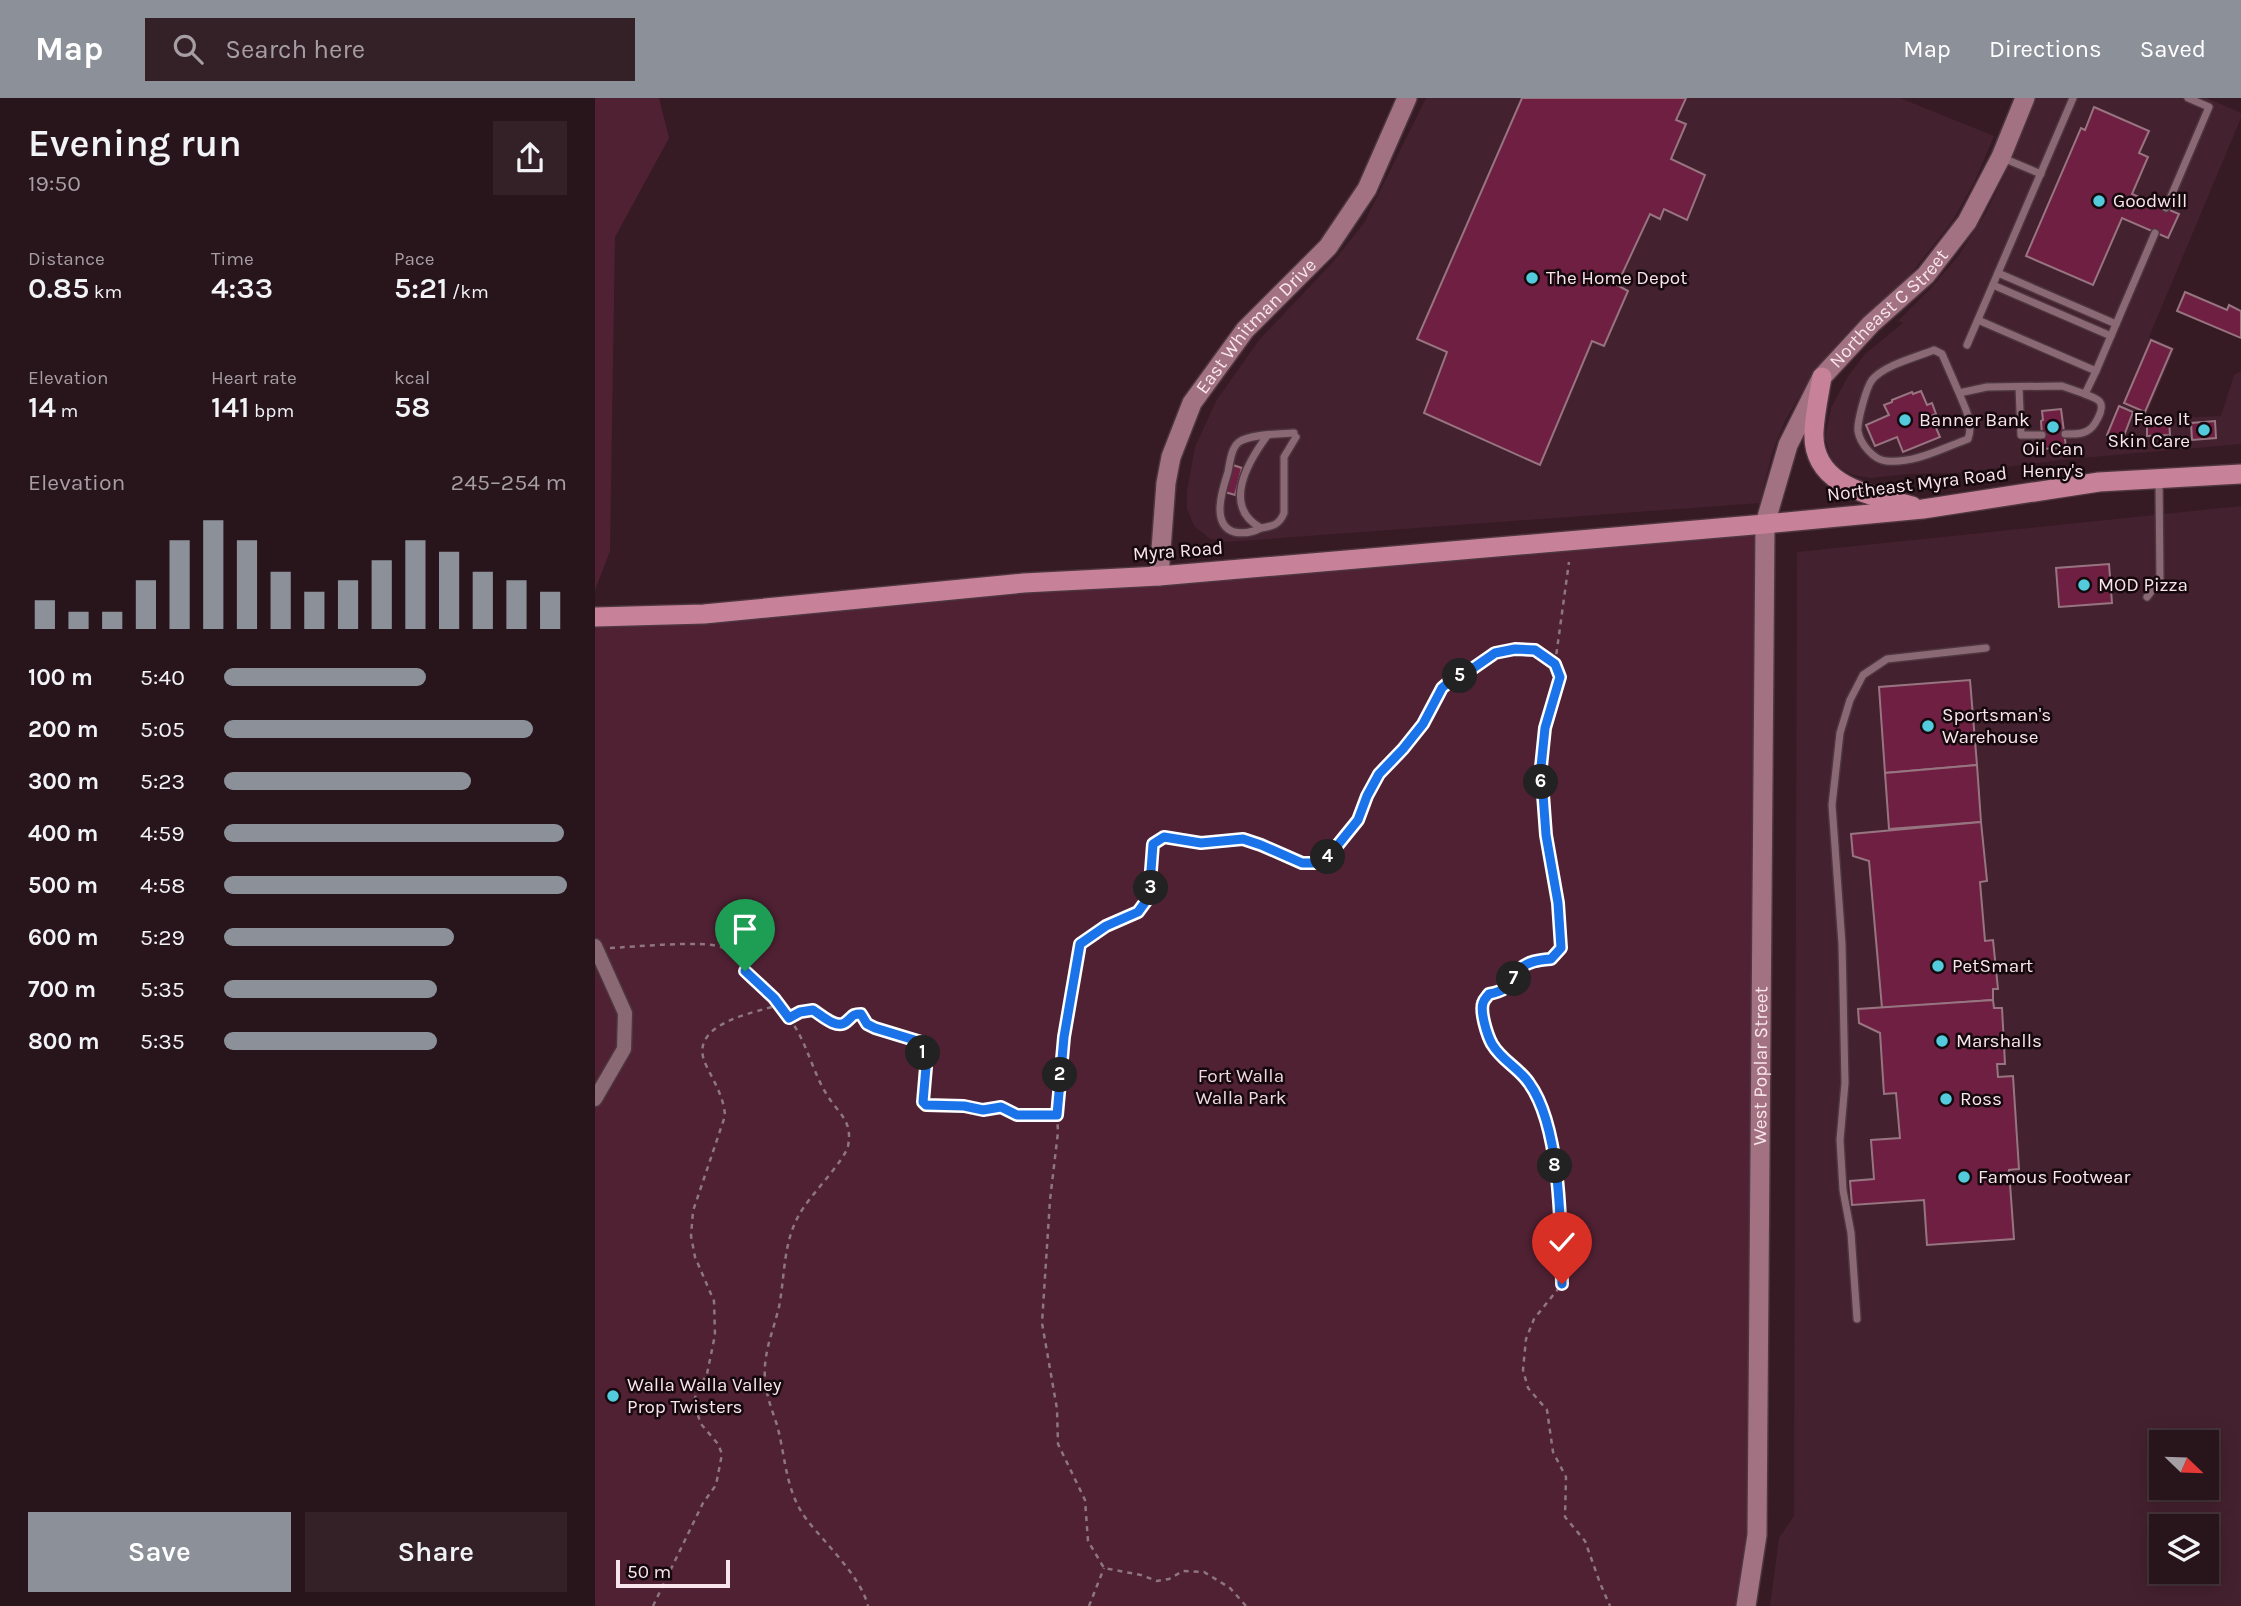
<!DOCTYPE html>
<meta charset="utf-8">
<style>
body{margin:0;font-family:Karla,sans-serif;background:#342128;color:#f1f3f6;height:100vh;display:flex;flex-direction:column;font-size:26px;white-space:nowrap}
*{box-sizing:border-box;margin:0}
p{font-size:23px;color:#a59ea3}
.icon{flex:none;width:38px;height:38px;fill:none;stroke:currentColor;stroke-width:2;stroke-linecap:round;stroke-linejoin:round}
.map{position:relative;flex:1;overflow:hidden}
.sheet{display:flex;flex-direction:column;background:#28141b;width:595px}
.sheet>*{flex:none}
.needle{width:46px;rotate:113deg}
.buttons{position:absolute;left:1554px;top:1332px;display:grid;gap:14px}
.buttons a{display:grid;place-items:center;width:70px;height:70px;border-radius:0px;background:#28141b;box-shadow:0 4px 18px #0003,0 0 0 2px #44333a;font-size:35px}
.scale{position:absolute;left:21px;bottom:18px;width:114px;box-sizing:border-box;padding-left:7px;border:4px solid #f9e5eb;border-top:0;font-size:19px;line-height:24px;white-space:nowrap;color:#f9e5eb;-webkit-text-stroke:5px #16090e;paint-order:stroke}
.pin{position:absolute;display:grid;place-items:center;width:60px;height:60px;color:#fff;margin:-72px -30px;border-radius:50% 50% 50% 0;rotate:-45deg;box-shadow:0 0 7px #0007}
.pin .icon{rotate:45deg}
.km{position:absolute;width:35px;height:35px;margin:-18px;border-radius:50%;background:#222;color:#fff;font-size:19px;line-height:35px;text-align:center}
.round{display:grid;place-items:center;flex:none;width:74px;height:74px;border-radius:0px;background:#342128}
.headline{display:flex;align-items:center;justify-content:space-between;height:119px;padding:0 28px}
h1{font-size:38px;font-weight:600;line-height:52px}
.figures{display:grid;grid-template-columns:repeat(3,1fr);gap:10px;height:119px;padding:7px 28px}
.figures div{display:grid;align-content:center}
.figures b{font-size:30px;font-weight:600}
.figures small{font-size:19px;font-weight:400}
.figures p{font-size:19px}
.chart{height:196px;padding:14px 28px}
.chart p{display:flex;justify-content:space-between}
.chart svg{width:100%;height:126px;margin-top:7px;stroke:#8c9099;stroke-width:6}
.cta{display:flex;gap:14px;margin-top:auto;padding:14px 28px}
.cta a{flex:1;height:80px;border-radius:0px;background:#8c9099;color:#fff;font-size:28px;font-weight:600;line-height:80px;text-align:center}
.cta a+a{background:#342128;color:#f1f3f6}
ul{padding:0 28px;list-style:none;font-size:23px}
li{display:grid;grid-template-columns:112px 84px 1fr;align-items:center;height:52px}
li i{height:18px;border-radius:9px;background:#8c9099}
header{display:flex;align-items:center;gap:42px;box-sizing:border-box;height:98px;padding:0 35px;background:#8c9099;color:#fff}
header strong{font-size:33px}
nav{display:flex;gap:38px;margin-inline-start:auto;font-size:24px}
.search{width:490px;height:63px;background:#342128;display:flex;align-items:center;gap:18px;box-sizing:border-box;padding:0 24px;border-radius:0px;color:#a59ea3;font-size:26px}
main{display:flex;flex:1;min-height:0}
.map>svg:first-child{display:block}
</style>
<header>
<strong>Map</strong>
<div class="search"><svg class="icon" aria-label="search" viewBox="0 0 24 24"><circle cx="10" cy="10" r="6"/><path d="M15 15l6 6"/></svg>Search here</div>
<nav><a>Map</a><a>Directions</a><a>Saved</a></nav>
</header>
<main>
<section class="sheet">
<div class="headline"><div><h1>Evening run</h1><p>19:50</p></div><a class="round"><svg class="icon" aria-label="share" viewBox="0 0 24 24"><path d="M12 15V3M7 8l5-5 5 5M5 13v7h14v-7"/></svg></a></div>
<div class="figures">
<div><p>Distance</p><b>0.85<small> km</small></b></div>
<div><p>Time</p><b>4:33</b></div>
<div><p>Pace</p><b>5:21<small> /km</small></b></div>
</div>
<div class="figures">
<div><p>Elevation</p><b>14<small> m</small></b></div>
<div><p>Heart rate</p><b>141<small> bpm</small></b></div>
<div><p>kcal</p><b>58</b></div>
</div>
<div class="chart"><p><span>Elevation</span>245–254 m</p>
<svg viewBox="0 0 160 44" preserveAspectRatio="none"><path d="M5 44V34M15 44V38M25 44V38M35 44V27M45 44V13M55 44V6M65 44V13M75 44V24M85 44V31M95 44V27M105 44V20M115 44V13M125 44V17M135 44V24M145 44V27M155 44V31"/></svg>
</div>
<ul>
<li><b>100 m</b>5:40<i style="width:59%"></i></li>
<li><b>200 m</b>5:05<i style="width:90%"></i></li>
<li><b>300 m</b>5:23<i style="width:72%"></i></li>
<li><b>400 m</b>4:59<i style="width:99%"></i></li>
<li><b>500 m</b>4:58<i style="width:100%"></i></li>
<li><b>600 m</b>5:29<i style="width:67%"></i></li>
<li><b>700 m</b>5:35<i style="width:62%"></i></li>
<li><b>800 m</b>5:35<i style="width:62%"></i></li>
</ul>
<div class="cta"><a>Save</a><a>Share</a></div>
</section>
<div class="map">
<svg width="1646" height="1508" viewBox="0 0 1646 1508">
<rect width="100%" height="100%" fill="#361a24"/>
<g fill="#44212e" fill-rule="evenodd">
<path d="M831 0H1305L1399 38 1379 85 1356 125 1314 178 1252 236 1219 273 1190 323 1177 355 1165 405 631 444 615 441 599 428 592 411V393L600 349 621 303 664 242 738 164 769 125Z"/>
<path d="M1442 0H1612L1646 15V20L1554 239 1580 250 1550 321 1626 318 1639 277 1646 273V346L1475 361 1360 375 1312 376 1276 380 1258 377 1238 366 1230 339 1236 310 1253 278 1270 256 1308 225 1303 223 1336 190 1364 157 1392 113 1411 73Z"/>
<path d="M1646 408V1508H1175L1184 1440 1199 1418 1202 454ZM1566 1344H1612V1390H1566ZM1566 1428H1612V1474H1566Z"/>
</g>
<g fill="#4f2133">
<path d="M0 0H64L74 40 20 139 15 453 0 492Z"/>
<path d="M1170 426 1162 1437 1151 1508H0V519Z"/>
</g>
<g fill="#6f2042" stroke="#977580" stroke-width="2">
<path d="M927 0H1091L1081 22 1091 26 1076 61 1110 77 1092 122 1069 111 1065 121 1055 116 1022 187 1033 193 1009 248 997 243 945 367 829 315 852 254 822 241Z"/>
<path d="M1499 9 1554 33 1544 55 1553 59 1537 96 1584 116 1573 140 1527 120 1498 187 1431 158 1486 30 1490 32Z"/>
<path d="M1590 194 1632 212 1634 207 1646 213V240L1582 213Z"/>
<path d="M1556 242 1577 251 1550 314 1529 305Z"/>
<path d="M1326 293 1332 307 1337 305 1341 316 1336 318 1345 339 1308 354 1302 339 1280 348 1271 327 1294 317 1289 307 1297 304V302L1317 294 1318 296Z"/>
<path d="M1524 308 1538 314 1527 343 1512 337Z"/>
<path d="M1466 311 1471 349 1448 351 1446 323 1448 322 1447 313Z"/>
<path d="M1574 323 1575 337 1552 338V324Z"/>
<path d="M1620 323 1621 340 1597 342 1596 325Z"/>
<path d="M638 367 647 370 640 397 630 394Z"/>
<path d="M1514 466 1517 505 1464 509 1461 470Z"/>
<path d="M1375 582 1382 667 1290 675 1284 589Z"/>
<path d="M1382 667 1386 724 1294 731 1290 675Z"/>
<path d="M1386 724 1392 783 1385 784 1390 843 1398 842 1403 891H1398V902L1287 910 1274 763 1258 758 1256 736Z"/>
<path d="M1398 902 1399 910H1407L1410 966H1402L1403 979 1418 978 1424 1071 1414 1072 1419 1141 1332 1147 1329 1102 1257 1107 1255 1083 1279 1081 1276 1042 1305 1040 1301 995 1289 996 1285 935 1264 925 1263 911Z"/>
</g>
<g fill="none" stroke-linecap="round" stroke-linejoin="round">
<defs>
<g id="service">
<path d="M1408 60 1446 76"/>
<path d="M1571 110 1614 9 1593 0"/>
<path d="M1403 175 1521 226"/>
<path d="M1398 187 1516 238"/>
<path d="M1383 222 1501 273 1560 135"/>
<path d="M1372 247 1478 0"/>
<path d="M1424 289 1426 337H1447"/>
<path d="M1364 295C1370 310 1379 325 1373 341 1348 350 1319 366 1291 363 1279 362 1265 346 1263 333 1262 324 1271 290 1277 282 1289 267 1322 259 1339 252L1347 256 1364 295 1392 289 1467 288 1490 296 1501 273"/>
<path d="M1470 336C1477 336 1486 337 1492 333 1499 330 1510 311 1505 304 1502 300 1494 298 1490 296"/>
<path d="M672 338C652 365 627 409 666 430 658 434 648 436 639 434 615 426 628 390 633 374 635 364 636 350 644 344 655 336 685 336 699 335"/>
<path d="M666 430C678 428 684 427 689 415V359L701 339"/>
<path d="M1552 499 1565 482 1564 382"/>
<path d="M1262 1221 1256 1135 1248 1092 1245 1042 1250 985 1247 846 1237 707 1245 635 1255 602 1268 577 1292 561 1391 550"/>
</g>
<path id="minor" d="M0 848 30 915 29 951 0 1001"/>
<g id="secondary">
<path id="s1" d="M564 478 571 385 576 359 597 305 650 232 733 149 772 91 812 0"/>
<path id="s2" d="M1151 1508 1162 1437 1170 426 1193 347 1227 279 1276 226 1331 177 1372 124 1406 59 1430 0"/>
</g>
<g id="trunk">
<path d="M1227 279C1224 297 1220 315 1219 333 1216 389 1276 397 1317 408"/>
<path d="M0 519 109 516 429 485 564 478 1170 426 1328 411 1504 384 1646 376"/>
</g>
</defs>
<use href="#service" stroke="#4d363f" stroke-width="10"/>
<use href="#minor" stroke="#4d363f" stroke-width="17"/>
<use href="#secondary" stroke="#4d363f" stroke-width="22"/>
<use href="#trunk" stroke="#4d363f" stroke-width="22"/>
<g stroke="#8e767e" stroke-width="2.5" stroke-dasharray="5 5" stroke-linecap="butt">
<path d="M960 566 974 464"/>
<path d="M15 850C38 849 108 842 126 849 139 855 146 868 155 878 159 882 164 885 168 888 182 901 194 918 203 934 214 954 220 978 232 997 244 1016 258 1023 253 1048 249 1064 214 1098 204 1117 188 1145 190 1178 184 1209 178 1234 168 1255 170 1281 171 1297 177 1312 182 1327 191 1360 190 1393 212 1422 230 1445 266 1479 273 1508"/>
<path d="M194 920 205 914 218 912C226 917 242 932 251 924 258 919 256 916 266 916L272 926 280 930 326 944 331 969 328 1004 331 1007 369 1008 388 1012 406 1009 422 1017H461"/>
<path d="M58 1508 108 1405 121 1387 127 1356 123 1346 106 1326 99 1306 101 1295 112 1276 120 1237 119 1203 100 1159 96 1138 98 1113 130 1018C129 999 119 984 111 967 91 926 158 915 184 907"/>
<path d="M494 1508 509 1470"/>
<path d="M651 1508 635 1490 609 1474 588 1473 574 1481 562 1483 546 1477 509 1470 493 1443 490 1402 463 1346 462 1311 447 1225 455 1102 463 1034 462 1017 469 939 485 846 511 828 543 814 554 799 558 746 569 739 606 745 648 742 666 747 707 765H719L733 759 763 722 772 698 784 676 808 651 828 626 847 590 856 582 877 571 900 555 920 551 940 552 960 566 965 579 950 630 946 669 951 737 963 805 966 850 956 861C927 863 927 875 908 893L894 896 887 906 890 934 904 958 934 984 949 1012 961 1070 966 1134 967 1186 939 1221 931 1241 928 1272 933 1290 952 1312 958 1354 971 1379 970 1419 990 1443 1005 1485 1015 1508"/>
</g>
<use href="#service" stroke="#8b6974" stroke-width="7"/>
<use href="#minor" stroke="#8b6974" stroke-width="14"/>
<use href="#secondary" stroke="#a27282" stroke-width="19"/>
<use href="#trunk" stroke="#c7829a" stroke-width="19"/>
</g>
<g fill="none" stroke-linecap="round" stroke-linejoin="round">
<defs>
<path id="route" d="M150 873 179 900 194 920 205 914 218 912C226 917 242 932 251 924 258 919 256 916 266 916L272 926 280 930 326 944 331 969 328 1004 331 1007 369 1008 388 1012 406 1009 422 1017H462L469 939 485 846 511 828 543 814 554 799 558 746 569 739 606 745 648 741 666 747 707 765H719L733 759 763 722 772 698 784 676 808 651 828 626 847 590 856 582 877 571 900 555 920 551 940 552 960 566 965 579 950 630 946 669 951 737 963 805 966 850 956 861C945 862 932 863 924 872 912 886 915 892 894 896 892 899 889 901 888 905 885 914 892 937 897 946 907 963 923 969 934 985 966 1029 966 1131 967 1186"/>
</defs>
<use href="#route" stroke="#fff" stroke-width="14"/>
<use href="#route" stroke="#1a73e8" stroke-width="9"/>
</g>
<g fill="#53cbdc" stroke="#16090e" stroke-width="2.5">
<circle cx="1504" cy="103" r="7"/>
<circle cx="937" cy="180" r="7"/>
<circle cx="1310" cy="322" r="7"/>
<circle cx="1458" cy="329" r="7"/>
<circle cx="1609" cy="332" r="7"/>
<circle cx="1489" cy="487" r="7"/>
<circle cx="1333" cy="628" r="7"/>
<circle cx="1343" cy="868" r="7"/>
<circle cx="1347" cy="943" r="7"/>
<circle cx="1351" cy="1001" r="7"/>
<circle cx="1369" cy="1079" r="7"/>
<circle cx="18" cy="1298" r="7"/>
</g>
<g text-anchor="middle" dominant-baseline="central" stroke-width="5" stroke-linejoin="round" paint-order="stroke">
<g font-size="19" fill="#f9e5eb" stroke="#16090e" text-anchor="start">
<text x="1518" y="103">Goodwill</text>
<text x="951" y="180">The Home Depot</text>
<text x="1595" y="321" text-anchor="end">Face It<tspan x="1595" dy="22">Skin Care</tspan></text>
<text x="1324" y="322">Banner Bank</text>
<text x="1458" y="351" text-anchor="middle">Oil Can<tspan x="1458" dy="22">Henry's</tspan></text>
<text x="1503" y="487">MOD Pizza</text>
<text x="1347" y="617">Sportsman's<tspan x="1347" dy="22">Warehouse</tspan></text>
<text x="1357" y="868">PetSmart</text>
<text x="1361" y="943">Marshalls</text>
<text x="1365" y="1001">Ross</text>
<text x="1383" y="1079">Famous Footwear</text>
<text x="32" y="1287">Walla Walla Valley<tspan x="32" dy="22">Prop Twisters</tspan></text>
</g>
<g font-size="19" fill="#f9e5eb" stroke="#16090e">
<text stroke="none"><textPath href="#s2" startOffset="1337">Northeast C Street</textPath></text>
<text stroke="none"><textPath href="#s1" startOffset="278">East Whitman Drive</textPath></text>
<text transform="translate(1322 386) rotate(-7)">Northeast Myra Road</text>
<text transform="translate(583 453) rotate(-4)">Myra Road</text>
<text stroke="none"><textPath href="#s2" startOffset="541">West Poplar Street</textPath></text>
</g>
<g font-size="19" fill="#f2d9e1" stroke="#16090e">
<text x="646" y="978">Fort Walla<tspan x="646" dy="22">Walla Park</tspan></text>
</g>
</g>
</svg>
<div class="buttons">
<a><svg class="needle" viewBox="-14 -14 28 28"><path d="M0-13l5 13h-10z" fill="#e53935"/><path d="M0 13l5-13h-10z" fill="#a59ea3"/></svg></a>
<a><svg class="icon" aria-label="layers" viewBox="0 0 24 24"><path d="M12 4l9 5-9 5-9-5zM3 14l9 5 9-5"/></svg></a>
</div>
<div class="scale">50 m</div>
<div class="pin" style="left:150px;top:873px;background:#1e9e55"><svg class="icon" aria-label="arrive" viewBox="0 0 24 24"><path d="M6 21V4h12l-3 4 3 4H6"/></svg></div>
<div class="pin" style="left:967px;top:1186px;background:#d93025"><svg class="icon" aria-label="check" viewBox="0 0 24 24"><path d="M5 12l5 5 9-10"/></svg></div>
<b class="km" style="left:328px;top:955px">1</b>
<b class="km" style="left:465px;top:977px">2</b>
<b class="km" style="left:556px;top:790px">3</b>
<b class="km" style="left:733px;top:759px">4</b>
<b class="km" style="left:865px;top:578px">5</b>
<b class="km" style="left:946px;top:684px">6</b>
<b class="km" style="left:919px;top:881px">7</b>
<b class="km" style="left:960px;top:1068px">8</b>
</div>
</main>
